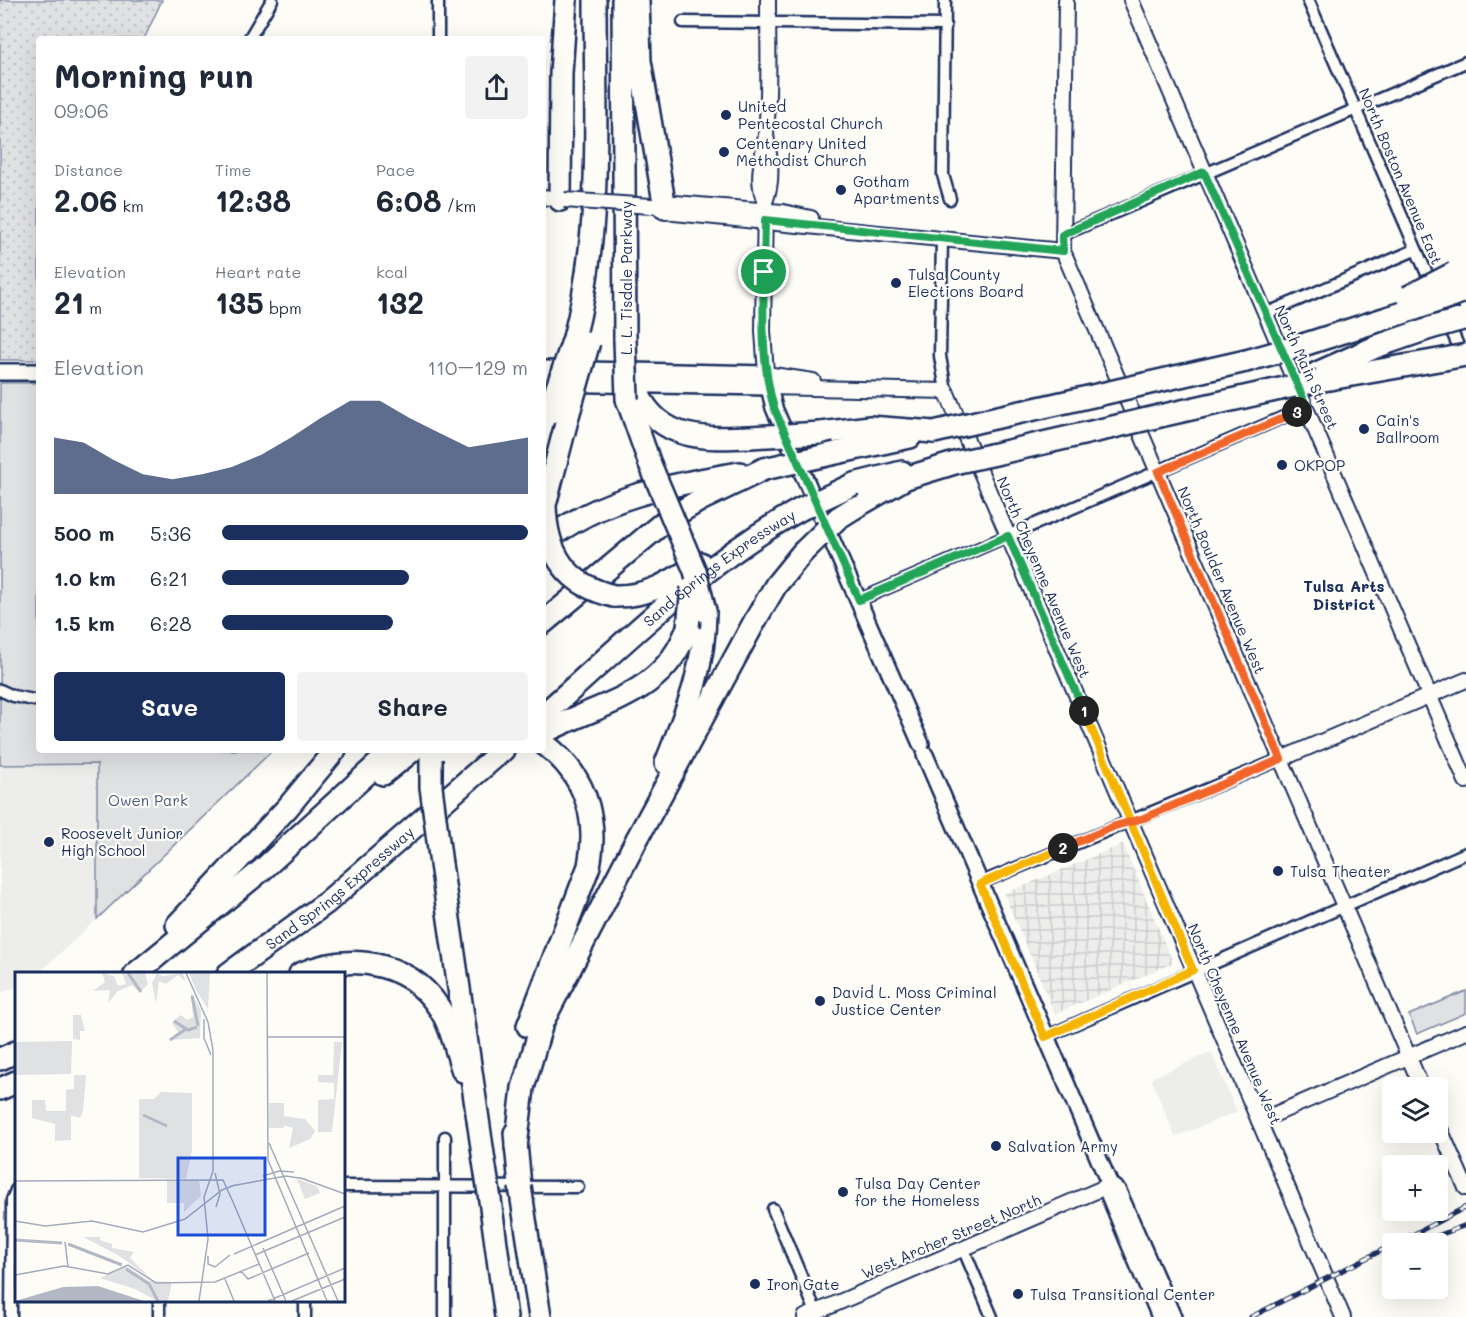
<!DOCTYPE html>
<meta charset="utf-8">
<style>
body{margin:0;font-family:Mali,sans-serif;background:#f2f2f3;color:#1f2937;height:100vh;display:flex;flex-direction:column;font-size:22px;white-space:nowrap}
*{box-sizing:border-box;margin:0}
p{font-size:20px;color:#747a83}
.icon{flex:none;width:33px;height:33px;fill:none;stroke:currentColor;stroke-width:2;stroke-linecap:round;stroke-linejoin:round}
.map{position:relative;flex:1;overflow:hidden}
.side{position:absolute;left:36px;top:36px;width:510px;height:717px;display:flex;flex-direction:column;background:#fff;border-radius:6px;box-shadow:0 6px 24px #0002}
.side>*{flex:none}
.controls{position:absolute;left:1382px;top:1077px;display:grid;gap:12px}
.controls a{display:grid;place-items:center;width:66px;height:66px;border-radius:6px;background:#fff;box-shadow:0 6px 24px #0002;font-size:30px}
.pin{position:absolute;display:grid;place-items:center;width:51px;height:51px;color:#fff;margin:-26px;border:3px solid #fff;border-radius:50%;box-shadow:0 2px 6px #0007}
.km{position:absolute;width:30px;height:30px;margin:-15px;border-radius:50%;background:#222;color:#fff;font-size:16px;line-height:30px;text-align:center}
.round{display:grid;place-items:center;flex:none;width:63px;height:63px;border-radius:6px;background:#f2f2f3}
.headline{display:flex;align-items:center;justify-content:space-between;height:102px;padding:0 18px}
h1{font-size:33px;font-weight:700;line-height:45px}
.stats{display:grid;grid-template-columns:repeat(3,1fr);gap:9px;height:102px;padding:6px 18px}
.stats div{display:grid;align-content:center}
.stats b{font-size:30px;font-weight:700}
.stats small{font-size:16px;font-weight:400}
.stats p{font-size:16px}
.chart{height:168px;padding:12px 18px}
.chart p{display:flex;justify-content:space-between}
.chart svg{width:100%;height:108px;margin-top:6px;fill:#1b2f5e;opacity:.7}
.cta{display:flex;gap:12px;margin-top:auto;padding:12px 18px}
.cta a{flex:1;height:69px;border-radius:6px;background:#1b2f5e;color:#fff;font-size:24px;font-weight:700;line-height:69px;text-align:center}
.cta a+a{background:#f2f2f3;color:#1f2937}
ul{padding:0 18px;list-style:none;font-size:20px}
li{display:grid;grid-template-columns:96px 72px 1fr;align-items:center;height:45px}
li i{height:15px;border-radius:8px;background:#1b2f5e}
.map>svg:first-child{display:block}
</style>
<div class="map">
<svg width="1466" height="1317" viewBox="0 0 1466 1317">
<defs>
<pattern id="industrial-grid" width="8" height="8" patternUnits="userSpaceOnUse" patternTransform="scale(1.5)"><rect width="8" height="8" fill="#edeeec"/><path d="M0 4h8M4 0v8" fill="none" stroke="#cbcccd"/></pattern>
<pattern id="grass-dots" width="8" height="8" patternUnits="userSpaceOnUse" patternTransform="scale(1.5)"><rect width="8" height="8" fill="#e0e1e3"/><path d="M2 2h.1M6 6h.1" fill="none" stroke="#c0c1c5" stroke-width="1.8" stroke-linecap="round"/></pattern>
</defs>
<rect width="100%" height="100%" fill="#fdfcf7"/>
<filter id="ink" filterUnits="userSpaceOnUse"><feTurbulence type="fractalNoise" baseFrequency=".0167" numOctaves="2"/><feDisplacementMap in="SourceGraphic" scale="12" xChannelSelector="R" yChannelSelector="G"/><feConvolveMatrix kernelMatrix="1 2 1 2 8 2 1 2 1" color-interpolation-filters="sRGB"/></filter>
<g filter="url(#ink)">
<g fill="#edeeec">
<path d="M97 764V919L39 973 16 974V987L0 993V765Z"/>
<path d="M1211 1052 1237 1112 1175 1137 1151 1078Z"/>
</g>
<path fill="url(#industrial-grid)" d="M1123 844 1173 963 1055 1014 1004 894Z"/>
<path fill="url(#grass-dots)" stroke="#7e88a0" stroke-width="1.5" d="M0 0H162L144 39H39V360H0Z"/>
<g fill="#e0e1e3" stroke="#7e88a0" stroke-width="1.5">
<path d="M0 383H39V750H273L97 919V764L0 765Z"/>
<path d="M1466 991V1013L1417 1034 1409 1015Z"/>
</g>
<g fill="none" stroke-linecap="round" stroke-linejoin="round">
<defs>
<g id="minor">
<path d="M438 0V39"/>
<path d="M945 0 943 175 950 199"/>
<path d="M1308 0 1463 357"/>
<path d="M683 22 945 25"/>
<path d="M249 39 272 0"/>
<path d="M1062 235 1466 62"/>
<path d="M942 238 940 356 946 391"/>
<path d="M1265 314 1415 250"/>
<path d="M859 600 1307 407"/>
<path d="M0 690 13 696 39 701"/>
<path d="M980 883 1281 759"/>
<path d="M1045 1037 1466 853"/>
<path d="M445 1137V1317"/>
<path d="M344 1186 578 1187"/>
<path d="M773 1209 816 1312"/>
<path d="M963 1248 992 1317"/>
<path d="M11 1317 12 1200 16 1190"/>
<path d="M159 1317V1300"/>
<path d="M305 1317V1300"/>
</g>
<g id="tertiary">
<path d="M1066 0 1063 251 1422 1088"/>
<path d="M1131 0 1466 781"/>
<path d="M766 135C770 158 774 179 765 202L763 331 766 374 813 381"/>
<path d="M543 197 564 200"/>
<path d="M765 202C755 178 763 159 766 134 770 90 768 44 768 0"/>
<path d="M658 207 674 213 1063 251"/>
<path d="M665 208 675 203 783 212 811 218"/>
<path d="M768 387 946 391 1343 1317"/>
<path d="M1281 759 1466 680"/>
<path d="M1259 1121 1466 1032"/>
<path d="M1437 1122 1466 1188"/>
<path d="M805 1317 1110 1185"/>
</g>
<g id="secondary">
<path d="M543 369 766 374 774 408 921 744"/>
<path d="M0 372H39"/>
<path d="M543 383 768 387"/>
<path d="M925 755 1110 1185 1118 1191 1173 1317"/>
<path d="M1110 1185 1109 1195 1160 1317"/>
</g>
<g id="motorway">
<path d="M623 0 625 339"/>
<path d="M638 0 640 61 665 208"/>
<path d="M560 200 561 73 566 0"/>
<path d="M574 338C603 227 595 113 595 0"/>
<path d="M1306 344 1412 310"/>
<path d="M1317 373 1378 346 1430 328"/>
<path d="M1318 381 1444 359"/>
<path d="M1145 384 1246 361"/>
<path d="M639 395C661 441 706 439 750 437"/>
<path d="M627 399 650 464"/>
<path d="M1160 416 1280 389"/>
<path d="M985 420 1097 395"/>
<path d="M821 433 870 427 934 432"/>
<path d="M836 453 910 437"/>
<path d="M991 455 1109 428"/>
<path d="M854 484 902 472"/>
<path d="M545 505 568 416"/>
<path d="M854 508 906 478 958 462"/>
<path d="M543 543C599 497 670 485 740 473"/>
<path d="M614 596C648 597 672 581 700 563"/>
<path d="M543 623 665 521 700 500 764 469"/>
<path id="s1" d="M543 715C625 643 704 562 801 509"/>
<path d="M543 733C600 702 664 697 688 627"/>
<path d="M666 763C687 710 705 668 705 611"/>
<path d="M383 774 413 750"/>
<path d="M441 864 484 1161"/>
<path d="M177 925 288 807 335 750"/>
<path d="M135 974 263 869 393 750"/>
<path id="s2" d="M228 974 326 903 503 750"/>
<path d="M300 974C354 951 416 962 445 1018 453 1034 457 1054 463 1071"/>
<path d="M528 1026 589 866C599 816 584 773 543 743"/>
<path d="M0 1059 16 1052"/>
<path d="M0 1089 16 1082"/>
<path d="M515 1133 520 1186"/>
<path d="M516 1147 523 1088 542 1023 637 839 756 619 776 585 802 553"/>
<path d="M490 1200 506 1317"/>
<path d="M526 1226 540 1317"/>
</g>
</defs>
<use href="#minor" stroke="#1b2f5e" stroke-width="15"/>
<use href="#tertiary" stroke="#1b2f5e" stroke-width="18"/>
<use href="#secondary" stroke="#1b2f5e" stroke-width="20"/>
<use href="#motorway" stroke="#1b2f5e" stroke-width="26"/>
<use href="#minor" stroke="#fdfcf7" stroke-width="10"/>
<use href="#tertiary" stroke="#fdfcf7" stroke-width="14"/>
<use href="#secondary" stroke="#fdfcf7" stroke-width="15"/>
<use href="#motorway" stroke="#fdfcf7" stroke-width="21"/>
<defs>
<g id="rail">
<path d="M1395 1244 1466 1207"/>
<path d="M1416 1244 1466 1225"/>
<path d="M1251 1317 1392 1245"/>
</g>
</defs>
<use href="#rail" stroke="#1b2f5e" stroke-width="5"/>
<use href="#rail" stroke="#fdfcf7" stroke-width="3" stroke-dasharray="9" stroke-linecap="butt"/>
<defs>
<path id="tertiary-bridge" d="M564 200 651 206"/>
<g id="motorway-bridge">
<path d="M1408 297 1454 273"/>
<path d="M1412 310 1462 292"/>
<path d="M1430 328 1463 319"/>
<path d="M625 339 627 399"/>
<path d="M1444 359 1466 355"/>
<path d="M1246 361 1306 344"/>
<path d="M1280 389 1318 381"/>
<path d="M1097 395 1145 384"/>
<path d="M548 414 574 338"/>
<path d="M568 416 589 342"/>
<path d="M1109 428 1160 416"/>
<path d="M934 432 985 420"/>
<path d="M750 437 821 433"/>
<path d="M958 462 991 455"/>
<path d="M650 464 695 571 705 611"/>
<path d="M764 469 836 453"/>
<path d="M545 505C546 553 566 585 614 596"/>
<path d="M801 509 854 484"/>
<path d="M802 553 838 518 854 508"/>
<path d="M688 627 692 588"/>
<path d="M431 759V787L441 864"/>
<path d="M484 1161 490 1200"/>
<path d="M520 1186 526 1226"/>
</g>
</defs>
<use href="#tertiary-bridge" stroke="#1b2f5e" stroke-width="18" stroke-linecap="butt"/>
<use href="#motorway-bridge" stroke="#1b2f5e" stroke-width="26" stroke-linecap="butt"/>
<use href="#tertiary-bridge" stroke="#fdfcf7" stroke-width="14"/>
<use href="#motorway-bridge" stroke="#fdfcf7" stroke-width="21"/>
</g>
</g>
<g fill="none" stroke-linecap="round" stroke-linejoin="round" filter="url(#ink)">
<defs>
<path id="split-1" d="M764 272C763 318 761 363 774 408L859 600 1008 536 1084 711"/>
<path id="split-2" d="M1063 848 980 884 1045 1037 1193 970 1084 711"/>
<path id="split-3" d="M1063 848 1115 826 1144 818 1281 759 1158 472 1297 412"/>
<path id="split-4" d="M764 272 765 220 1063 251 1062 235 1204 172 1307 407 1297 412"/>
</defs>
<use href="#split-1" stroke="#fff" stroke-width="12"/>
<use href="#split-2" stroke="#fff" stroke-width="12"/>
<use href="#split-3" stroke="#fff" stroke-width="12"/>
<use href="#split-4" stroke="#fff" stroke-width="12"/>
<use href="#split-1" stroke="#22a559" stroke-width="8"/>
<use href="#split-2" stroke="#f5b400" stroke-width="8"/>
<use href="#split-3" stroke="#f0652b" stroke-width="8"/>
<use href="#split-4" stroke="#22a559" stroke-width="8"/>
</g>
<g fill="#1b2f5e" stroke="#fdfcf7" stroke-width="2">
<circle cx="726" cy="115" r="6"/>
<circle cx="724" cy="152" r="6"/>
<circle cx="841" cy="190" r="6"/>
<circle cx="896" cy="283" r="6"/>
<circle cx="1364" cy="429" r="6"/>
<circle cx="1282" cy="465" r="6"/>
<circle cx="49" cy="842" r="6"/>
<circle cx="1278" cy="871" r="6"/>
<circle cx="820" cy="1001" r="6"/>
<circle cx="996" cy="1146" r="6"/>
<circle cx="843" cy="1192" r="6"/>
<circle cx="755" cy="1284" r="6"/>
<circle cx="1018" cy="1294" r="6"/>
</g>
<g text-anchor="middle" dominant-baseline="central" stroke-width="4.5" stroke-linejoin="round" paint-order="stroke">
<g font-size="15" fill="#1b2f5e" stroke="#fdfcf7" text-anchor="start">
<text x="738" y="106">United<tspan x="738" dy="17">Pentecostal Church</tspan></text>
<text x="736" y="143">Centenary United<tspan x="736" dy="17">Methodist Church</tspan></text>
<text x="853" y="181">Gotham<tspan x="853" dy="17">Apartments</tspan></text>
<text x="908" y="274">Tulsa County<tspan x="908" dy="17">Elections Board</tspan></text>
<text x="1376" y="420">Cain's<tspan x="1376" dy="17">Ballroom</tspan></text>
<text x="1294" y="465">OKPOP</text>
<text x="61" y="833">Roosevelt Junior<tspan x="61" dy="17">High School</tspan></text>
<text x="1290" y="871">Tulsa Theater</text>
<text x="832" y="992">David L. Moss Criminal<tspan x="832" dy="17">Justice Center</tspan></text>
<text x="1008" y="1146">Salvation Army</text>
<text x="855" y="1183">Tulsa Day Center<tspan x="855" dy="17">for the Homeless</tspan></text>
<text x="767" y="1284">Iron Gate</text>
<text x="1030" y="1294">Tulsa Transitional Center</text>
</g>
<g font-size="15" fill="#1b2f5e" stroke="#fdfcf7">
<text transform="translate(1401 176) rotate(67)">North Boston Avenue East</text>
<text transform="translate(626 278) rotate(-90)">L. L. Tisdale Parkway</text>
<text transform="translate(1307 367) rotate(66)">North Main Street</text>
<text stroke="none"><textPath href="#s1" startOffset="230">Sand Springs Expressway</textPath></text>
<text transform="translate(1044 577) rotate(67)">North Cheyenne Avenue West</text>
<text transform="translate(1222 580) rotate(67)">North Boulder Avenue West</text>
<text stroke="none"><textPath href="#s2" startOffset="141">Sand Springs Expressway</textPath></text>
<text transform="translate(1235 1024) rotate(67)">North Cheyenne Avenue West</text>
<text transform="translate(951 1236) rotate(-23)">West Archer Street North</text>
</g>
<g font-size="15" fill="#4c5c7f" stroke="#fdfcf7">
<text x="148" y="800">Owen Park</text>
</g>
<g font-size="16" font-weight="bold" fill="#1b2f5e" stroke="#fdfcf7">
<text x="1344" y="585">Tulsa Arts<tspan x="1344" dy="18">District</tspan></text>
</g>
</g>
<g transform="translate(15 972)">
<rect width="330" height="330" fill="#fdfcf7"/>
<path d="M146 120 177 121V178L171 207 124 206V127H139Z" fill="#e0e1e3"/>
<path d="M87 1 99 4 103 14 111 12 107 1H130L133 12 125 21 117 13 103 19 93 31 95 18 78 19 90 10ZM142 1 148 4 168 1 170 9 163 3 151 12 144 9 141 32 137 11ZM174 1H195L193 37 181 18ZM58 43H66L70 59H65V68L58 67ZM59 103H71L68 139 65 146 56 143V168L40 169V152L17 146V128H30L31 139H51V118L59 117ZM268 144 290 147 300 159 295 167 274 176 278 156 268 153ZM68 265H85V268L97 272V276L119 280 115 286 136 307 103 283Z" fill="#e0e1e3"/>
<path d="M176 20 186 38 185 66 154 68 163 60 157 51 160 47 166 43 172 48 178 45ZM57 69 56 102 0 103V70ZM319 70H327L317 160H303V128L319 127V111L303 110V103H318ZM254 131H269V156H254ZM282 207 302 214 305 221 290 227ZM184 208 186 224 169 240V231H152V209ZM111 294 134 309 157 310 153 329H142L120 317 85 306Z" fill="#e0e1e3"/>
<path d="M83 314 129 329H0L48 315Z" fill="#b3b8c5"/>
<path fill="none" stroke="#b3b8c5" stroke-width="3" d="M113 1 126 20M177 24 183 54M159 49 173 58 182 55M155 68 171 57M128 143 152 154M0 268 47 271M53 272 107 293M111 297 134 312 143 329"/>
<path fill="none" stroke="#a3aaba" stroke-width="1.5" d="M171 1 193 50 198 78V199L189 225 193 267 184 329M252 1 253 188 312 329M189 47V66L196 83M252 65H330M254 171 323 329M200 201 205 222 201 235M248 204 264 199 279 200M286 206 330 222M0 209 208 208 218 230M216 214 271 204 290 207M218 230 260 329M0 249 30 254 77 249 128 260 170 247 207 218 220 213M50 270 53 295M248 276 271 329M219 282 330 234M240 283 330 245M193 284V292L200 295 215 283M226 299 233 307 294 281M0 303 49 294 93 302 113 293 141 311 200 310 244 292M210 307 219 329M253 329 330 296M277 329 330 307"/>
<path fill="#1d4ed8" fill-opacity="0.15" stroke="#1d4ed8" stroke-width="3" d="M163 186H250V263H163Z"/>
<rect width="330" height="330" fill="none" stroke="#1b2f5e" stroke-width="3"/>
</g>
</svg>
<div class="controls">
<a><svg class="icon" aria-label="layers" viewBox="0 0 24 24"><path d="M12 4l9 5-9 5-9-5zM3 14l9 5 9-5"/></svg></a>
<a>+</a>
<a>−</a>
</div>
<div class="pin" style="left:764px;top:272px;background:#1e9e55"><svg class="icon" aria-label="arrive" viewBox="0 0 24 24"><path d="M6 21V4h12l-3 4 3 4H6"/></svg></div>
<b class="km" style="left:1084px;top:711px">1</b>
<b class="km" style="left:1063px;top:848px">2</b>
<b class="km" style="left:1297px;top:412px">3</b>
<section class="side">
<div class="headline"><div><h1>Morning run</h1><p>09:06</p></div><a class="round"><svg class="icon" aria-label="share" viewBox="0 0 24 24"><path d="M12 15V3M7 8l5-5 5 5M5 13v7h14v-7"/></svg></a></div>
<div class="stats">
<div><p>Distance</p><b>2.06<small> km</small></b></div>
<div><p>Time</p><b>12:38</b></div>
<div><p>Pace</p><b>6:08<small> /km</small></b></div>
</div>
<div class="stats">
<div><p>Elevation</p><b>21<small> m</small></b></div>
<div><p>Heart rate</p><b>135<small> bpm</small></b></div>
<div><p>kcal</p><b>132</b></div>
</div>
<div class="chart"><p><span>Elevation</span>110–129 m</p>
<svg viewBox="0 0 160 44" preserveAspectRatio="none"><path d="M0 44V21L10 23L20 30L30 36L40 38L50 36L60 33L70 28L80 21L90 13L100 6L110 6L120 13L130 19L140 25L150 23L160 21V44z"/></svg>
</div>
<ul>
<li><b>500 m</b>5:36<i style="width:100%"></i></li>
<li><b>1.0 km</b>6:21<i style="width:61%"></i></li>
<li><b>1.5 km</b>6:28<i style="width:56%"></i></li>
</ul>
<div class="cta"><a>Save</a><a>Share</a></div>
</section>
</div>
